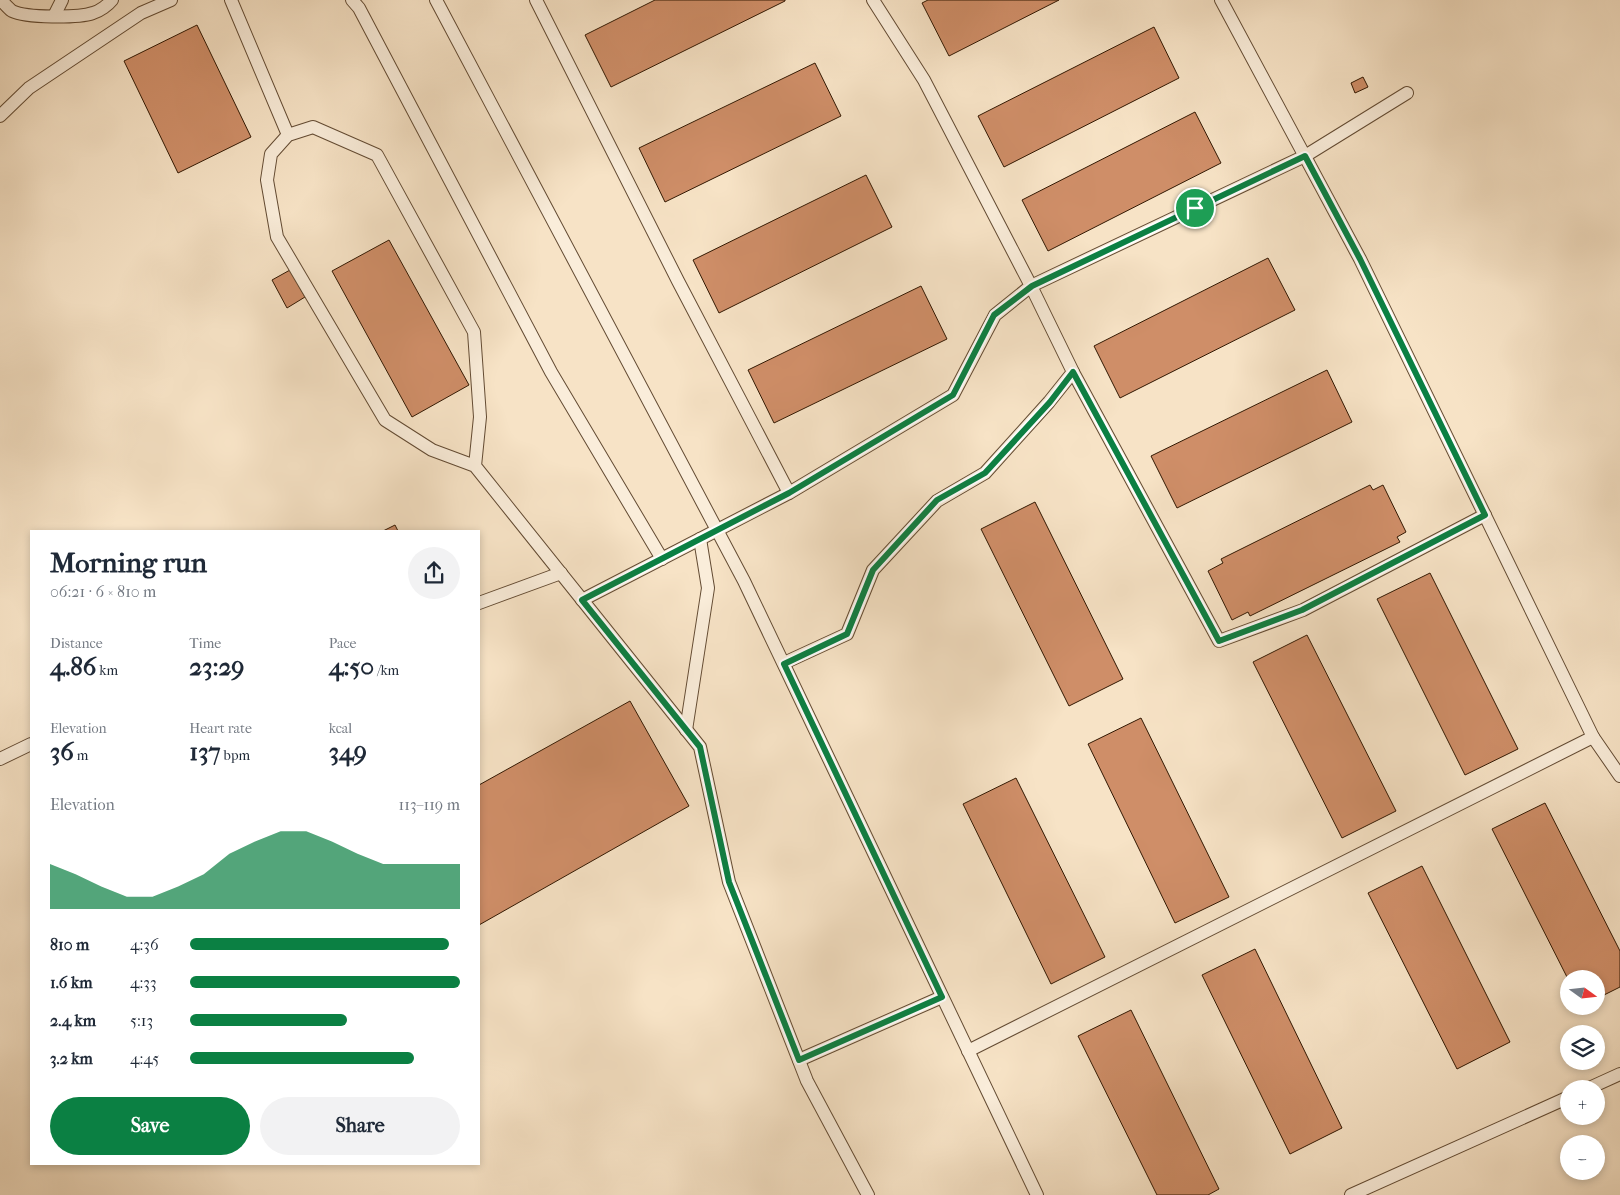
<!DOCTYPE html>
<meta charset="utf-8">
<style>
body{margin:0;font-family:"IM FELL French Canon",serif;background:#f2f2f3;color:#1f2937;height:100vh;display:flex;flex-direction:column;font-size:19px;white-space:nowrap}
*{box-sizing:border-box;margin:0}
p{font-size:16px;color:#747a83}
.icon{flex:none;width:28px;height:28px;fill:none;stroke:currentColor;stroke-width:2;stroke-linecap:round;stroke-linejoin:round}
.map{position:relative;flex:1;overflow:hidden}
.drawer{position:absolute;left:30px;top:530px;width:450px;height:635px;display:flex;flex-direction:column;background:#fff;border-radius:0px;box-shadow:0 2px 8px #0003}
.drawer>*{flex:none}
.needle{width:32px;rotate:105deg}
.buttons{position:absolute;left:1560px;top:970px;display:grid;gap:10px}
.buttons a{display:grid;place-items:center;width:45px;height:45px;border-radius:50%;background:#fff;box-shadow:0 2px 8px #0003;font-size:25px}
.pin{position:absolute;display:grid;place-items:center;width:42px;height:42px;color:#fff;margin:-21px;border:2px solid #fff;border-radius:50%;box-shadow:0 1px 5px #0007}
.round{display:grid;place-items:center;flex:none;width:52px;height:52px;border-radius:26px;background:#f2f2f3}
.overview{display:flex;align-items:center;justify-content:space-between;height:85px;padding:0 20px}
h1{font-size:28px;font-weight:700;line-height:38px}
.stats{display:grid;grid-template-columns:repeat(3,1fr);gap:8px;height:85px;padding:5px 20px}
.stats div{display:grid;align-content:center}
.stats b{font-size:25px;font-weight:700}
.stats small{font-size:14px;font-weight:400}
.stats p{font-size:14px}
.chart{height:140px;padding:10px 20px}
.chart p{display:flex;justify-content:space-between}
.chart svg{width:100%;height:90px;margin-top:5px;fill:#0b8043;opacity:.7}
.primary-button{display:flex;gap:10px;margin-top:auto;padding:10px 20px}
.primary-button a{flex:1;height:58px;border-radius:30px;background:#0b8043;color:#fff;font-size:20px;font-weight:700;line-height:58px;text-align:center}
.primary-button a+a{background:#f2f2f3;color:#1f2937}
ul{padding:0 20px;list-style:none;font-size:16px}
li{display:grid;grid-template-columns:80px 60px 1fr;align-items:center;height:38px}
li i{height:12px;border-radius:6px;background:#0b8043}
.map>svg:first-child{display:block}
</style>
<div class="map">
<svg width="1620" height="1195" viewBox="0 0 1620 1195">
<rect width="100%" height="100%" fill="#f7e3c6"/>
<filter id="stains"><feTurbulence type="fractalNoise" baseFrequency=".004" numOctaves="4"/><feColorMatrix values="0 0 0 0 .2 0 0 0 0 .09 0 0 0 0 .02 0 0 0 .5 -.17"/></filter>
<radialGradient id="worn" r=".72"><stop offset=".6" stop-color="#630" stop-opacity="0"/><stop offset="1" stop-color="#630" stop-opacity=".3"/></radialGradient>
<g fill="#cf8e68" stroke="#321802">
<path d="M655 0H785V1L611 87 585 35Z"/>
<path d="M928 0H1059L949 56 922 3Z"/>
<path d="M197 25 251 137 178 173 124 61Z"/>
<path d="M1154 27 1179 78 1004 167 978 116Z"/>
<path d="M815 63 841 116 665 202 639 148Z"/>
<path d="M1363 77 1368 87 1355 93 1351 83Z"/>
<path d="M1195 112 1221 163 1048 251 1022 200Z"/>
<path d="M866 175 892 227 719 313 693 260Z"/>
<path d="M389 240 469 385 412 417 332 271Z"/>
<path d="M1268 258 1295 310 1120 398 1094 346Z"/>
<path d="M290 270 305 297 287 308 272 280Z"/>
<path d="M921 286 947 339 774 423 748 370Z"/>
<path d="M1327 370 1352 422 1177 508 1151 456Z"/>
<path d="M1370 485 1373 490 1383 485 1406 532 1397 537 1400 542 1250 616 1248 612 1232 620 1208 571 1223 563 1221 559Z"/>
<path d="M1035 502 1123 679 1069 706 981 529Z"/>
<path d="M395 525 398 531H383Z"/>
<path d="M1430 573 1518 749 1465 775 1377 599Z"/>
<path d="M1307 635 1396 811 1342 838 1253 662Z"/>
<path d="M630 701 689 806 479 925V785Z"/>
<path d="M1141 718 1229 897 1175 923 1088 744Z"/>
<path d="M1016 778 1105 957 1051 984 963 804Z"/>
<path d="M1545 803 1620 951V987L1596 999V979H1569V981L1492 829Z"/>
<path d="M1422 866 1510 1042 1457 1069 1368 893Z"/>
<path d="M1255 949 1342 1128 1290 1154 1202 975Z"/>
<path d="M1131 1010 1219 1189 1208 1195H1157L1078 1036Z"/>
</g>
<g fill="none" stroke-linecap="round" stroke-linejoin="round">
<defs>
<g id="lane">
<path d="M1 0C4 3 8 8 12 11 26 18 78 18 93 13 100 11 108 5 112 0"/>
<path d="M231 0 288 135"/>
<path d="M352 0 359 8 551 372 662 559"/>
<path d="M436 0 744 581 1037 1195"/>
<path d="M536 0 678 281 789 493 953 395 995 315 1031 286 924 80 873 0"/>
<path d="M54 16 62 0"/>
<path d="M0 116 29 88 141 13 171 0"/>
<path d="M1073 372 1219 641 1303 610 1485 515"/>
<path d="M475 466 480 417 474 332 377 155 313 127 288 135 271 154 267 180 277 237 385 420 432 450 475 466 700 747 729 882 807 1081 868 1195"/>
<path d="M582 600 789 493"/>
<path d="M479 603 561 573"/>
<path d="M784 663 847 634 873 570 937 501 985 473 1049 402 1073 372 1031 286 1305 156 1407 93"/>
<path d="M686 730 708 588 700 539"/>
<path d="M1593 737 1620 776"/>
<path d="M0 759 31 744"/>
<path d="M968 1051 1593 737 1360 259 1221 0"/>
<path d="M799 1060 942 997"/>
<path d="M1587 1089 1620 1074"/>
<path d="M1351 1195 1569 1097"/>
</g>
</defs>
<use href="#lane" stroke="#634b33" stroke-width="14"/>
<use href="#lane" stroke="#faedda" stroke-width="12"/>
</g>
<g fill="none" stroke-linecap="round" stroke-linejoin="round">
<defs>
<path id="route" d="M1305 156 1360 259 1485 515 1302 610 1219 641 1073 372 1050 402 985 473 937 500 873 570 847 634 784 664 942 997 799 1060 729 882 700 747 582 600 789 493 953 395 994 315 1032 286Z"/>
</defs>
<use href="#route" stroke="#fff" stroke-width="10"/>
<use href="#route" stroke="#0b8043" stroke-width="6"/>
</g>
<rect width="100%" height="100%" filter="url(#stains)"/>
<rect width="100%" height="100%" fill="url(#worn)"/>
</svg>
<div class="buttons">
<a><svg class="needle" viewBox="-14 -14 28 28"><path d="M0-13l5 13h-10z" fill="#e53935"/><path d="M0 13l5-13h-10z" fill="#747a83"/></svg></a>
<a><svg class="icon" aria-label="layers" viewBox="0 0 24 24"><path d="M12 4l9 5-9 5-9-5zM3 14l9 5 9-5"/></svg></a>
<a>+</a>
<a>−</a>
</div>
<div class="pin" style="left:1195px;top:208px;background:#1e9e55"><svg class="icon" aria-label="arrive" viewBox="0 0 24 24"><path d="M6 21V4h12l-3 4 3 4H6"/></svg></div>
<section class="drawer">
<div class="overview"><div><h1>Morning run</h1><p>06:21 · 6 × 810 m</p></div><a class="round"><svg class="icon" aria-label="share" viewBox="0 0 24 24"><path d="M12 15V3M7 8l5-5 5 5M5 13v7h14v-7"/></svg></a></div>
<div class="stats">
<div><p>Distance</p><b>4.86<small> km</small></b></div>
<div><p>Time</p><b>23:29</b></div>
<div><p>Pace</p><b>4:50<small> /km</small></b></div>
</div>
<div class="stats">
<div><p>Elevation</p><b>36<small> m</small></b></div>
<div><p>Heart rate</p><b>137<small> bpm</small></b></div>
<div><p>kcal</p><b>349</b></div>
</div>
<div class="chart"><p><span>Elevation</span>113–119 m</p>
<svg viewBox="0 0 160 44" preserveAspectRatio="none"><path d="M0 44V22L10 27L20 33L30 38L40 38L50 33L60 27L70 17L80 11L90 6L100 6L110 11L120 17L130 22L140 22L150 22L160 22V44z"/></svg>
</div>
<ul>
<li><b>810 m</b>4:36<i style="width:96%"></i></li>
<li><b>1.6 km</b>4:33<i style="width:100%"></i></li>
<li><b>2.4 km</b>5:13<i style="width:58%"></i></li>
<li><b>3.2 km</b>4:45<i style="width:83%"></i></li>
</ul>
<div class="primary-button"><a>Save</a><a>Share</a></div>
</section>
</div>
